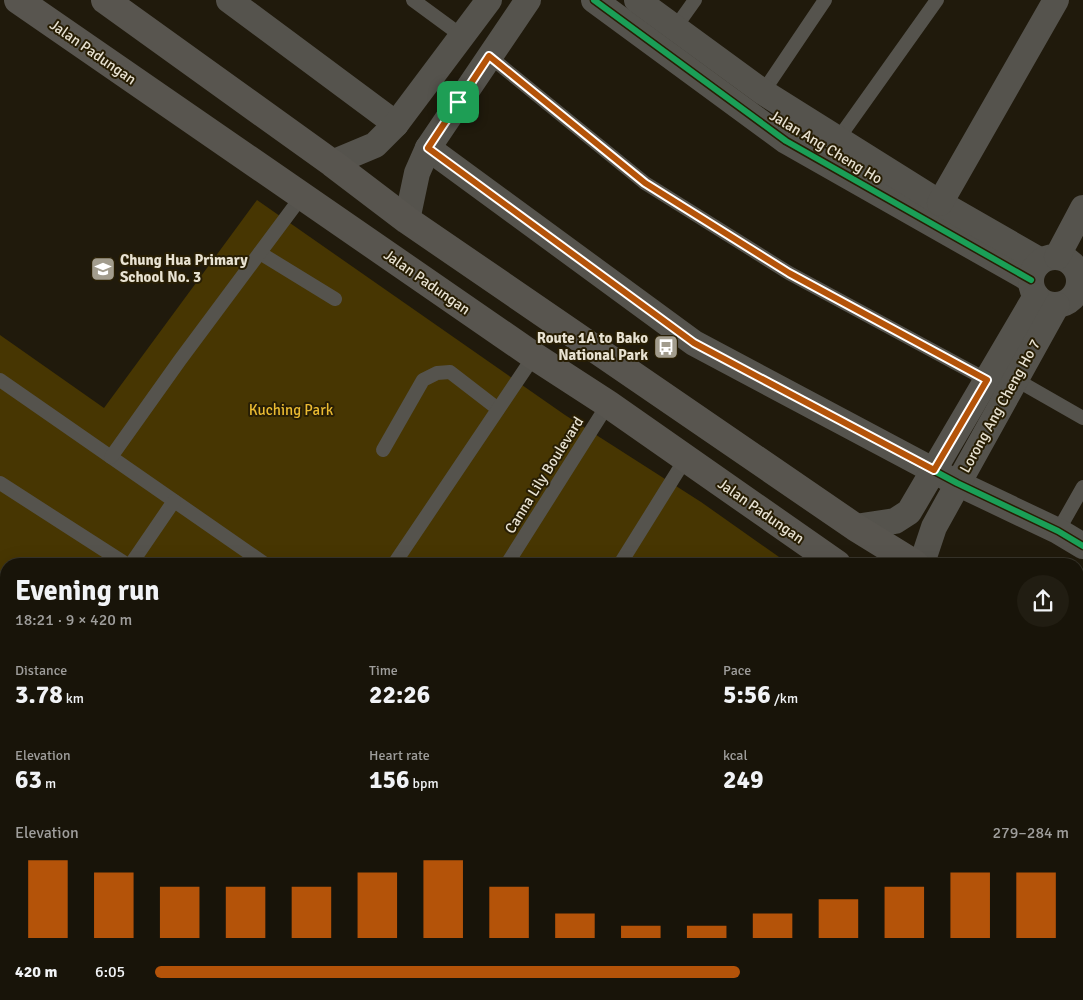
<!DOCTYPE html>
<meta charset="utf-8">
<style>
body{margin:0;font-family:Signika,sans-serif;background:#211d12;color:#f1f3f6;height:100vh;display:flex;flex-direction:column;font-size:19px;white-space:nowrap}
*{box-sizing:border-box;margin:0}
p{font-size:16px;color:#9f9e9c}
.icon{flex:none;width:28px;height:28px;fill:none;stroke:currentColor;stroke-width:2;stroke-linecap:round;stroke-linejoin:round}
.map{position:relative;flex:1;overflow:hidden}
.drawer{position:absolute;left:0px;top:558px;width:1084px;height:442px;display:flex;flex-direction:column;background:#181409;border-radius:20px 20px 0 0;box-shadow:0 5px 20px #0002,0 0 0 1px #36332a}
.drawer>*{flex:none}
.pin{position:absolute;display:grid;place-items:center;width:42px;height:42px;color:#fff;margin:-21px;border-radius:10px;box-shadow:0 2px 8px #0006}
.round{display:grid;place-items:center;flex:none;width:52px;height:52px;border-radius:26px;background:#211d12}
.headline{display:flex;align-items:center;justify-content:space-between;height:85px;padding:0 15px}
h1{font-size:28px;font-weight:700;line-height:38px}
.stats{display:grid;grid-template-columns:repeat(3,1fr);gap:8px;height:85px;padding:5px 15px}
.stats div{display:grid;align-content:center}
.stats b{font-size:25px;font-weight:700}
.stats small{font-size:14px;font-weight:400}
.stats p{font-size:14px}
.chart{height:140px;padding:10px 15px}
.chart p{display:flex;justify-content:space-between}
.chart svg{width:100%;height:90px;margin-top:5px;stroke:#b45309;stroke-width:6}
ul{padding:0 15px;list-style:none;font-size:16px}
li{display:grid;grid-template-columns:80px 60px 1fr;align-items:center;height:38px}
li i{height:12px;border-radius:6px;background:#b45309}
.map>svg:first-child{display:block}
</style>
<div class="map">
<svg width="1083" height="1000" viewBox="0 0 1083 1000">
<rect width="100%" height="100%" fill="#201a0c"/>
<path fill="#473602" d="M257 200 565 415 701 502 789 564H6V994H1078V776L1083 783V1000H0V335L104 408Z"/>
<path fill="#120d03" d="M0 785 6 791V962L0 966Z"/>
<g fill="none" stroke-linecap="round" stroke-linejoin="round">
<g stroke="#55534d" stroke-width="14">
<path d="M413 0 462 36"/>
<path d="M675 28 695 0"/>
<path d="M489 56 645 183 789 273 987 380"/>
<path d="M763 92 825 0"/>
<path d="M838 139 937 0"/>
<path d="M260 253 335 299"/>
<path d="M1015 379 1083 418"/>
<path d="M0 380 265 564"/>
<path d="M383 450 423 380 437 373 450 372 498 409"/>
<path d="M111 457 180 360 302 196"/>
<path d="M0 483 126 564"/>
<path d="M1058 531 1083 487"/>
<path d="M131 564 174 501"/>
<path d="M394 564 534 356"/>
<path d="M507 564 608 404"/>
<path d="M620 564 686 458"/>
<path d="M784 994 793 1000"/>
<path d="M879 994 887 1000"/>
<path d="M230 1000 234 994"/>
<path d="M346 1000 350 994"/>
<path d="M454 1000 458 994"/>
<path d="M840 1000 851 994"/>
</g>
<g stroke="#55534d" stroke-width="26">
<path d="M229 0 396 124"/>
<path d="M594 0 786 141 1031 280"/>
<path d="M637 0 763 92 940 203 1041 261"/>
<path d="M428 148 694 343 957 483 1058 531 1083 546"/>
<path d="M332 163 375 145 396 124 489 0"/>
<path d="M940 203 1056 0"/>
<path d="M407 220 417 173 428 148 528 0"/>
<circle cx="1055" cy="281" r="24"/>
<path d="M1057 257 1083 208"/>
<path d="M855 527 895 521 909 512 1036 296"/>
<path d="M925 564 924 557 934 527 1057 305"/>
</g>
<g stroke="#58554f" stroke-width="28">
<path d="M18 0 534 356 608 404 837 564"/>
<path d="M105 0 332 163 407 220 855 527 915 564"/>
<path d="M1078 636 1083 637"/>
<path d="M1078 671 1083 674"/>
<path d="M1078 746 1083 751"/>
</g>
<defs>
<g id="cycleway">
<path d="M594 0 786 141 1031 280"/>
<path d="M428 148 694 343 957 483 1058 531 1083 546"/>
</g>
</defs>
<use href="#cycleway" stroke="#281e04" stroke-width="9"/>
<use href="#cycleway" stroke="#1a9f57" stroke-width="6"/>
</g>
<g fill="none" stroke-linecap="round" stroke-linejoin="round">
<defs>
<path id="route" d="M489 56 645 183 789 273 987 380 934 470 694 343 428 148Z"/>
</defs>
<use href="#route" stroke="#fff" stroke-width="10"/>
<use href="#route" stroke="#b45309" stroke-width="6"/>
</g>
<defs>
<symbol id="school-square" viewBox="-11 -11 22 22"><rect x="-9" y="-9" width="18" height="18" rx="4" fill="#a29c8d" stroke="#281e04"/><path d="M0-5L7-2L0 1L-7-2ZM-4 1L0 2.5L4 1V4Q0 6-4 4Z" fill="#fff"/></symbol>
<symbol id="bus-square" viewBox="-11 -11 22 22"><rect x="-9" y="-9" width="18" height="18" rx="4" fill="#a29c8d" stroke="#281e04"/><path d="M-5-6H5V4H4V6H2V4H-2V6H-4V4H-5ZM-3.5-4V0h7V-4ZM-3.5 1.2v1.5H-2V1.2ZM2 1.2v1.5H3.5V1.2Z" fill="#fff"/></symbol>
</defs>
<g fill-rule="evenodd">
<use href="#school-square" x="89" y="255" width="28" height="28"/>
<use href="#bus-square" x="652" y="333" width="28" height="28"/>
</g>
<g text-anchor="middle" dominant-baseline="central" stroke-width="4" stroke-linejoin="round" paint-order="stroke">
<g font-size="15" fill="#e8e2d2" stroke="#281e04">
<text transform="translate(93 52) rotate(35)">Jalan Padungan</text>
<text transform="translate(826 147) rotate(31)">Jalan Ang Cheng Ho</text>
<text transform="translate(427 282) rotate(35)">Jalan Padungan</text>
<text transform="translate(1000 406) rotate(-61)">Lorong Ang Cheng Ho 7</text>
<text transform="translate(544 475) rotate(-58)">Canna Lily Boulevard</text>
<text transform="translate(761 511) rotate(35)">Jalan Padungan</text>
</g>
<g font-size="15" font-weight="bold" fill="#e8e2d2" stroke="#281e04" text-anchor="start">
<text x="120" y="260">Chung Hua Primary<tspan x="120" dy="17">School No. 3</tspan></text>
<text x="648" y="338" text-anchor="end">Route 1A to Bako<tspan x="648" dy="17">National Park</tspan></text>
</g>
<g font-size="15" fill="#ebbb32" stroke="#281e04">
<text x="291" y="410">Kuching Park</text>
</g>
</g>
</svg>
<div class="pin" style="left:458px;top:102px;background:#1e9e55"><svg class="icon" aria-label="arrive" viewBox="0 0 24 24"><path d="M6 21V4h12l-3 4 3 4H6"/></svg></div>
<section class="drawer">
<div class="headline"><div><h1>Evening run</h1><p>18:21 · 9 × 420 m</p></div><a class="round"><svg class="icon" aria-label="share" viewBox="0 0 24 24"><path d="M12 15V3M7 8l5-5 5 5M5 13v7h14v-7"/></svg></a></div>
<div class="stats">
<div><p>Distance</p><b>3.78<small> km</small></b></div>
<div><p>Time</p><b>22:26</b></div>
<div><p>Pace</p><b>5:56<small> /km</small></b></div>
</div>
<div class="stats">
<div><p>Elevation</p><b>63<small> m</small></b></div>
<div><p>Heart rate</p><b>156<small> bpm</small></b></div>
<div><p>kcal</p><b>249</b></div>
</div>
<div class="chart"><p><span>Elevation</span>279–284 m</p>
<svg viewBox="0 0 160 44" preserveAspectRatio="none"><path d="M5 44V6M15 44V12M25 44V19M35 44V19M45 44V19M55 44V12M65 44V6M75 44V19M85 44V32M95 44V38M105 44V38M115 44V32M125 44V25M135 44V19M145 44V12M155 44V12"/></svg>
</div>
<ul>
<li><b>420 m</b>6:05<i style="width:64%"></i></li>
</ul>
</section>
</div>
